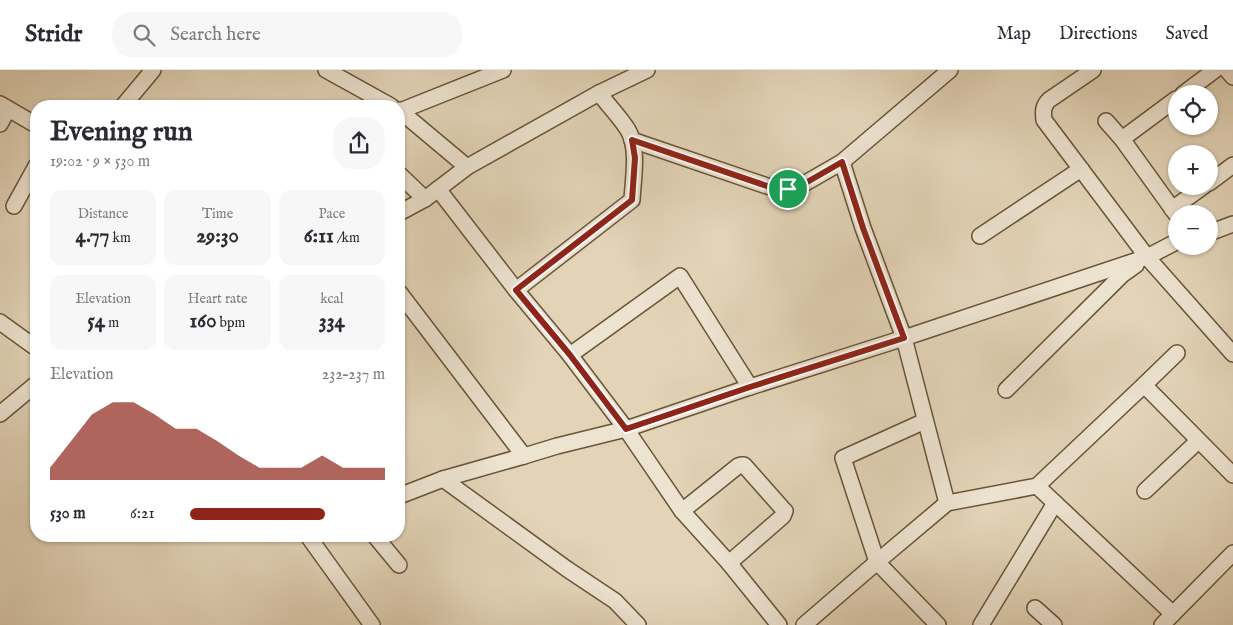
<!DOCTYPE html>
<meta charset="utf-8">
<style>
body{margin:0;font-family:"IM FELL English",serif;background:#f7f7f7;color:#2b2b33;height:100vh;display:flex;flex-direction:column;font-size:19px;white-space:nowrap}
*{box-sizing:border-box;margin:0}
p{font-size:16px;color:#7c7c81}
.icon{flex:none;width:28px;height:28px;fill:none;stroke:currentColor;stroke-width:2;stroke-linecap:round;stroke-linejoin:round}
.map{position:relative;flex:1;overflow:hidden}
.panel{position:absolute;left:30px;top:30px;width:375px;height:442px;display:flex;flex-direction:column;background:#fff;border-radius:20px;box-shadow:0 1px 4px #0004}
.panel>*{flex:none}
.controls{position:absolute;left:1168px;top:15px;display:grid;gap:10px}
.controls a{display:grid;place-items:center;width:50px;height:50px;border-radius:50%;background:#fff;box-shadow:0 1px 4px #0004;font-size:25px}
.pin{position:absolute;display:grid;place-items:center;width:42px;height:42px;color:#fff;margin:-21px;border:2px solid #fff;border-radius:50%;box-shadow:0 1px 5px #0007}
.round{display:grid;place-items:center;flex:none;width:52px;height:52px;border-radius:20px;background:#f7f7f7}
.summary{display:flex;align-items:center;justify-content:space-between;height:85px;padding:0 20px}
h1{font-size:28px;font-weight:700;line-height:38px}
.figures{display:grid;grid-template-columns:repeat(3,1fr);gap:8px;height:85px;padding:5px 20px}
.figures div{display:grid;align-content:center;border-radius:12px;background:#f7f7f7;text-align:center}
.figures b{font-size:21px;font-weight:700}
.figures small{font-size:14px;font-weight:400}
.figures p{font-size:14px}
.chart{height:140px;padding:10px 20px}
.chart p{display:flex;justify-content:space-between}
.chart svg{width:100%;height:90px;margin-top:5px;fill:#8f2418;opacity:.7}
ul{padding:0 20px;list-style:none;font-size:16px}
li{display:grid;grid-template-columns:80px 60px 1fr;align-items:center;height:38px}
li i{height:12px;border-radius:6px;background:#8f2418}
header{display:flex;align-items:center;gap:30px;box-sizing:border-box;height:70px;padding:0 25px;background:#fff;border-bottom:1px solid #e1e1e2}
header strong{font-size:24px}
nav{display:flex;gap:28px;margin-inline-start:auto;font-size:18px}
.search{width:350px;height:45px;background:#f7f7f7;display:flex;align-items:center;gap:12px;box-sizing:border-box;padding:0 18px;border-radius:20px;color:#7c7c81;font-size:19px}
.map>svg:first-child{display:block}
</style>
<header>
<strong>Stridr</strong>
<div class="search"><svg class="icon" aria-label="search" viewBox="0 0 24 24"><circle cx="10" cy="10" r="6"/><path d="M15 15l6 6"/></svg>Search here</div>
<nav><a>Map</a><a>Directions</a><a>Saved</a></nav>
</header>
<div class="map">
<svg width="1233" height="555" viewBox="0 0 1233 555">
<rect width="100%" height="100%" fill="#e3d4b8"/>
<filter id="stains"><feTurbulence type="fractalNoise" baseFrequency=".004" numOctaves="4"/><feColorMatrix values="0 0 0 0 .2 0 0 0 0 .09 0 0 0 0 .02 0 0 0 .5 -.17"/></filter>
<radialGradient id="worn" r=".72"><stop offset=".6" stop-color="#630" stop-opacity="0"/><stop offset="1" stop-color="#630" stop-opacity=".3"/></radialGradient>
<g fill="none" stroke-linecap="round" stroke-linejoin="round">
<defs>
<g id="minor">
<path d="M326 0 391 36"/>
<path d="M1093 0 1049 30C1043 36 1043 41 1044 50L1147 187 1233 284"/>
<path d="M1227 0 1233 7"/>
<path d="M1183 24 1215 0"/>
<path d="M0 34 36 55"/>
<path d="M123 36 153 0"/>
<path d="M399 40 467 97"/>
<path d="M400 41 503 0"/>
<path d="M1106 51 1122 69 1176 144"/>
<path d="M0 54 8 39"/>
<path d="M1122 69 1176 29"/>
<path d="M632 70 767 116 788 119 802 115 842 92 863 158 904 268 750 317"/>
<path d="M842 92 950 0"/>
<path d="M399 104 425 129"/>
<path d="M1209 113 1233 95"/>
<path d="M438 119 516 220 570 285 626 359 682 441 729 493 779 555"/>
<path d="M14 136 36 96"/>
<path d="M1172 139 1204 116"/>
<path d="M399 143 425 129 467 97 599 23 647 0"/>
<path d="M1209 163 1233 154"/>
<path d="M980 166 1081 99"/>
<path d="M516 220 632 130C633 109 639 79 628 60 620 47 608 35 599 23"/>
<path d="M399 222 524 386 557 376 626 359 750 317 680 206 570 285"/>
<path d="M0 252 36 278"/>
<path d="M1144 315 1177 283"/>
<path d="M1006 320 1122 205 1136 195"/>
<path d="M0 344 36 314"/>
<path d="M925 351 843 388 877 492 938 555"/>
<path d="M443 409 567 499 615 531 638 555"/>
<path d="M1037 416 1144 315 1233 405"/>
<path d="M1145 421 1198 371"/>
<path d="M399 426 443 409 524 386"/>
<path d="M682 441 738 396 741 395H744L782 438 785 441 783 446 729 493"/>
<path d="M308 466 372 555"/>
<path d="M375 466 399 495"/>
<path d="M1035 538 1054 555"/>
<path d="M1173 544 1037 416 947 433 904 268 1147 187 1176 172"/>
<path d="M804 555 877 492 947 433"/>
<path d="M981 555 1055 433"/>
<path d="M1162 555 1233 483"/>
</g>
</defs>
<use href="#minor" stroke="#685436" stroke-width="18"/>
<use href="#minor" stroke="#ede3d1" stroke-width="15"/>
</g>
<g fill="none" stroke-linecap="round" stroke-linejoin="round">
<defs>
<path id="route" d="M632 70 767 116 788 119 802 115 842 92 863 158 904 268 750 317 626 359 570 285 516 220 632 130 635 88Z"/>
</defs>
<use href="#route" stroke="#fff" stroke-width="10"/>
<use href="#route" stroke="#8f2418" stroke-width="6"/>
</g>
<rect width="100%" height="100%" filter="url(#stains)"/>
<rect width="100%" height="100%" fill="url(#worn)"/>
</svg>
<div class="controls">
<a><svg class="icon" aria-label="locate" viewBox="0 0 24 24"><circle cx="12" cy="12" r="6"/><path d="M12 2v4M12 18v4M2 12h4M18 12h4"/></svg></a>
<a>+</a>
<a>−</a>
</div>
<div class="pin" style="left:788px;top:119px;background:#1e9e55"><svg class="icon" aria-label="arrive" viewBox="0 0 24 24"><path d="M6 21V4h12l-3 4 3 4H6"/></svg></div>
<section class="panel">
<div class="summary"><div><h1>Evening run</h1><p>19:02 · 9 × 530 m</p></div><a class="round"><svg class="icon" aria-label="share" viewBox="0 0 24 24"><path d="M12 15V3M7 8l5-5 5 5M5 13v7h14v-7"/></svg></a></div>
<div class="figures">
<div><p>Distance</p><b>4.77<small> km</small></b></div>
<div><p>Time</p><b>29:30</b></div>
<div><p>Pace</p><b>6:11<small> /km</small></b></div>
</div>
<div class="figures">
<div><p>Elevation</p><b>54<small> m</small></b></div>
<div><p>Heart rate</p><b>160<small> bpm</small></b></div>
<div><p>kcal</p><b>334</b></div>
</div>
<div class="chart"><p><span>Elevation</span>232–237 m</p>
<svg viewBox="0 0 160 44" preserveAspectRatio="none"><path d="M0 44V38L10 25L20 12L30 6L40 6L50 12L60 19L70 19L80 25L90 32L100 38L110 38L120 38L130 32L140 38L150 38L160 38V44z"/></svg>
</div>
<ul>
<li><b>530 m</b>6:21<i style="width:69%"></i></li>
</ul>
</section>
</div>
